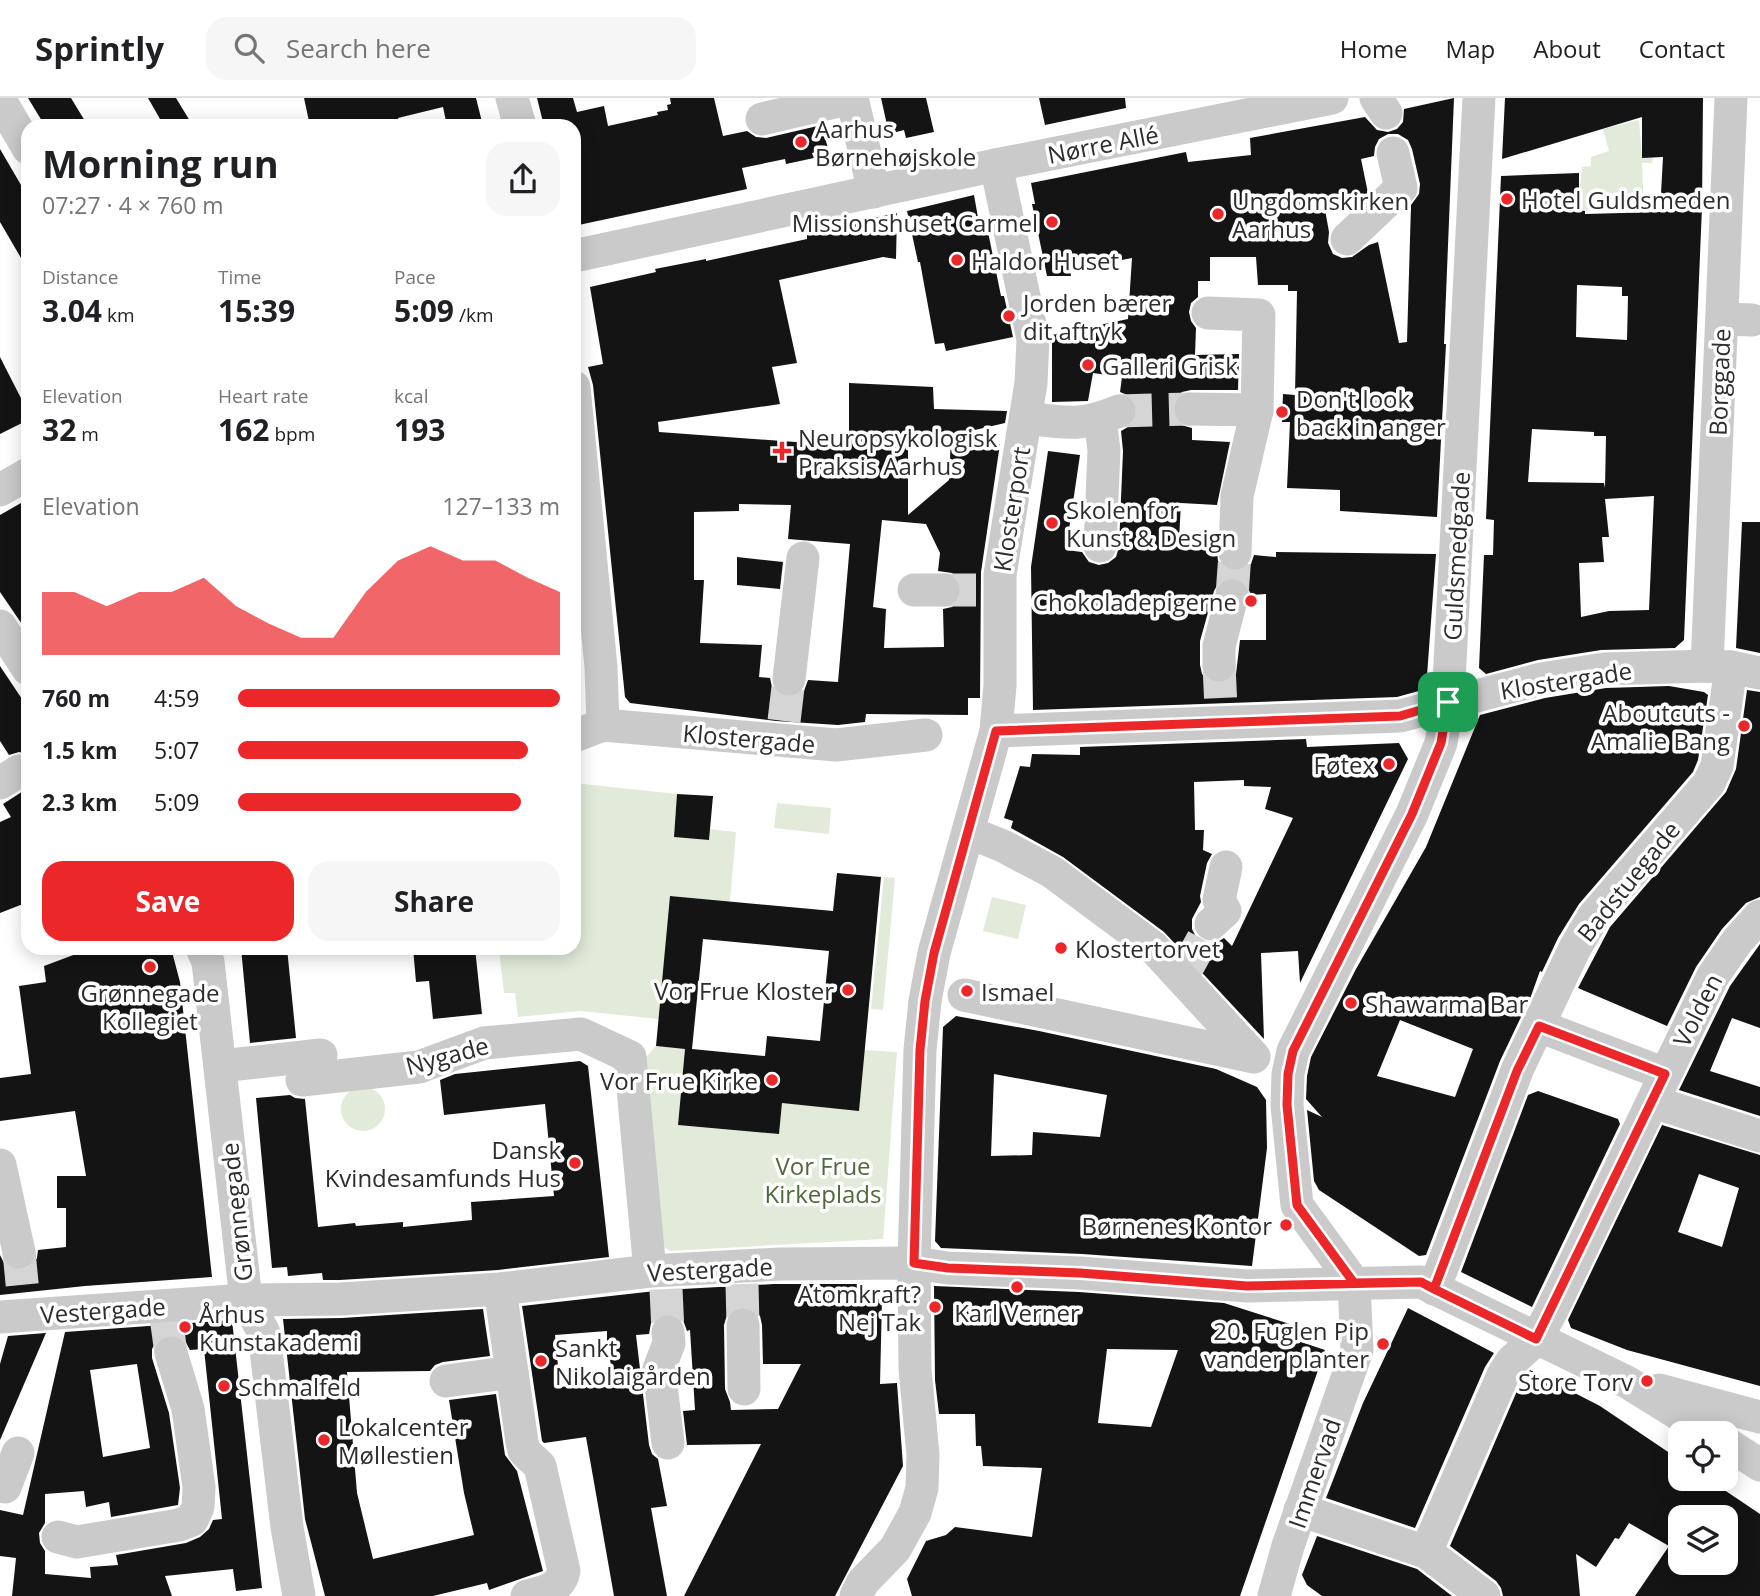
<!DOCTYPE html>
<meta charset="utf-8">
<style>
body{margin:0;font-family:"Open Sans",sans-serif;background:#f6f6f6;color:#202124;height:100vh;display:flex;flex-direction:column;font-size:26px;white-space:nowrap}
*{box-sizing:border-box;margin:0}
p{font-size:23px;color:#757577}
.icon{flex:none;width:38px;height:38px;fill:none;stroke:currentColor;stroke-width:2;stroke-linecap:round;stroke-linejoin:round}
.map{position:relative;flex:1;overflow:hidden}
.details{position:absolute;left:21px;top:21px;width:560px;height:836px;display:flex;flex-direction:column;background:#fff;border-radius:21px;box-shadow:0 4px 18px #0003}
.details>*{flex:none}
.tools{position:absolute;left:1668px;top:1323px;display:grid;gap:14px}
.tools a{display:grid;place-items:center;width:70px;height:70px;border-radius:14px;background:#fff;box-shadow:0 4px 18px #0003;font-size:35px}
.pin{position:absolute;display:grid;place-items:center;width:60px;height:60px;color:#fff;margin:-30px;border-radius:14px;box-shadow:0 4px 10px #0006}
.round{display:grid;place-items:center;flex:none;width:74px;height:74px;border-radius:21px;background:#f6f6f6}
.summary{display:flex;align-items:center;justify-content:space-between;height:119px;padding:0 21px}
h1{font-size:38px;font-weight:700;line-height:52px}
.stats{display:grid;grid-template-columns:repeat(3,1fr);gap:10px;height:119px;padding:7px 21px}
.stats div{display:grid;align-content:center}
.stats b{font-size:30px;font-weight:700}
.stats small{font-size:19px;font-weight:400}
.stats p{font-size:19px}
.chart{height:196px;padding:14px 21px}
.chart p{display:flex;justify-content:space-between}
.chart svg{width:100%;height:126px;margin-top:7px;fill:#ec272a;opacity:.7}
.action{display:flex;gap:14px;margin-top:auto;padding:14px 21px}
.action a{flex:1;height:80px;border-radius:21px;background:#ec272a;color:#fff;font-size:28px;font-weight:700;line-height:80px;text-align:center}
.action a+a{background:#f6f6f6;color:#202124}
ul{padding:0 21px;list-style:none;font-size:23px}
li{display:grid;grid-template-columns:112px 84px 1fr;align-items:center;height:52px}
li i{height:18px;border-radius:9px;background:#ec272a}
header{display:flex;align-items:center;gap:42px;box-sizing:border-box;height:98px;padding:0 35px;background:#fff;border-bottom:2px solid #e0e0e0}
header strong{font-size:33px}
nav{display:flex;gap:38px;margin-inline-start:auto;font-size:24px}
.search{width:490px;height:63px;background:#f6f6f6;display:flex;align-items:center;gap:18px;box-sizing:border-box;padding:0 24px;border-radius:21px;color:#757577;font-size:26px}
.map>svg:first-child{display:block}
</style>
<header>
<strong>Sprintly</strong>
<div class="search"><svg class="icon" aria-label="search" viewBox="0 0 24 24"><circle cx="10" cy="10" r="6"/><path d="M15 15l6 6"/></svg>Search here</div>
<nav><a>Home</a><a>Map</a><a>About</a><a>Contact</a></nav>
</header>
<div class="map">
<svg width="1760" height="1498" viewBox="0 0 1760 1498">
<rect width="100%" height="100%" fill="#fff"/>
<g fill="#e2ebda">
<path d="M1639 22 1642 59H1653L1652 65H1642L1644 114 1577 112 1582 69 1591 68V59L1609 53 1603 31Z"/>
<path d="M574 685 677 696 674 739 709 742 710 731 736 734 730 804 671 798 659 921 580 913 518 919 515 895H504L499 851 574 850Z"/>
<path d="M777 705 831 710 829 736 774 730Z"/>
<path d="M884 779 895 780 883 912 871 911Z"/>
<path d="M992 799 1026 807 1018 841 983 833Z"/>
<path d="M656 948 685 951 678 1027 779 1036 782 1005 859 1012 864 952 897 954 883 1141 670 1153 663 1148 646 959Z"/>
<circle cx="363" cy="1011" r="22"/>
</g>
<g fill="#141414" fill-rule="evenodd">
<path d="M28 0H71L88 28H45Z"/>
<path d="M148 0H176L193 28H164Z"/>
<path d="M304 0H476L483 28H447L443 9 398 20 400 28H310Z"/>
<path d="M537 0H573L577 14 604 8 608 28 658 17 657 14 668 12 667 7 671 6 670 0H714L723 38 747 33 756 39 766 40 822 27 828 51 812 55 814 60 786 66 785 61 742 70 747 91 574 128V28H544Z"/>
<path d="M881 0H926L934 34 906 40 904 32 889 36Z"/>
<path d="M1039 0H1125L1126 10 1045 27Z"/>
<path d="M1454 0 1444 246H1446L1437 419 1340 413V392L1287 390 1290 324H1282L1283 296 1295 297 1297 193H1288V187H1258L1256 159H1210V183H1198V199L1191 205 1189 214 1191 223 1196 230 1195 257 1239 256 1238 292H1191L1182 294 1175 301 1172 310 1174 320 1181 327 1192 330V342L1230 344 1217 407 1181 405 1179 442 1216 445 1218 463 1225 472 1235 474 1243 472 1251 466 1254 457 1276 459V454L1436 456 1426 591 1397 599 1033 612 1031 469 1048 353 1080 357 1066 452 1082 454 1089 464 1099 467 1108 465 1116 459 1119 449 1123 353 1121 333 1133 326 1138 315 1137 307 1132 299 1120 294 1122 279 1093 275 1088 303 1052 304V237L1128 221 1132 160 1070 172 1071 178H1047L1032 106H1035L1031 85 1186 54 1188 64 1251 57 1250 40 1365 19 1377 32 1388 34 1397 31 1403 24 1404 11ZM1388 36H1398L1408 42 1412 51 1420 86 1419 96 1411 107 1407 244 1399 245 1378 144 1369 147 1352 159 1342 160 1333 156 1328 145 1329 134 1324 106 1365 98 1368 95 1361 61 1374 58 1375 49 1379 41ZM1236 479 1246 485 1251 497 1266 496V542H1240L1236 576 1228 584 1218 586 1209 583 1202 576 1200 567V543L1214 493 1219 484 1226 480Z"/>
<path d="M1505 0H1703L1702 109 1684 542 1675 550 1601 552 1538 562 1486 576 1479 570 1484 457H1493L1494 422 1486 421 1501 78 1579 75V112L1585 113V116L1660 114 1663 59 1642 60V19L1502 61ZM1577 187 1622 189V198H1628L1627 242 1576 239ZM1532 331 1594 334V338H1606L1605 390 1604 385 1528 384ZM1654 398 1649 512 1609 513 1581 519 1579 465 1604 464 1602 439H1609L1605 401Z"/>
<path d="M0 51 28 99V172L0 124Z"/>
<path d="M974 97 979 125 986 124 1001 198H1004L1013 239 946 253 944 245 935 246 920 164H918L907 113Z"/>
<path d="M897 115 896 161 883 159 779 182 797 265 772 269 780 306 658 324 659 334 849 348V285L933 289 934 311 1007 313 1005 325 936 341 908 336V417L949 382 951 339 1000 346 981 474 980 600H968V617L866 616 865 624 838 627 776 623 630 605 625 599 593 287 588 269 603 266 590 189 656 174 655 171 706 161V163L807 141V134ZM739 406 791 407 788 441 850 446 838 584 808 582 804 593 796 599 786 600 777 596 772 589 770 580 759 579 762 547 700 545 704 482H694V414L739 413ZM882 422 926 426 940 455 938 473 952 475 960 483 962 493 959 502 952 509 943 511 944 549 884 550 886 511 873 509Z"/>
<path d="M0 259 28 314V322L0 336Z"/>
<path d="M28 401V535L0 494V417Z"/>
<path d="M1742 424H1760V555L1736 550Z"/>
<path d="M737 459 783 464 780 491 737 487Z"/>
<path d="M0 568 28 610V656L19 654 9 657 0 643Z"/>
<path d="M1669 588 1704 594 1708 597 1698 662 1693 674 1579 806 1558 840 1542 874 1540 873 1531 898 1500 963 1426 1157 1419 1158 1319 1092 1314 1083 1307 1012 1322 1019 1306 1001 1307 978 1311 959 1356 871 1426 749 1480 617 1545 600 1606 590ZM1400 922 1473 951 1455 999 1377 978Z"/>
<path d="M1747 592 1760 594V799L1746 805 1722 831 1696 869 1667 928 1578 890 1610 829 1726 694 1736 671Z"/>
<path d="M1306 641 1307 649 1399 645 1408 661 1300 885 1298 853 1261 855 1264 941 1164 834 1063 759 1011 730 1013 723 1004 720 1020 668 1030 669 1032 656 1080 657V649ZM1244 682V688L1271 689 1265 711 1293 720 1232 848 1224 840 1216 845H1206L1196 839 1192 831V821L1201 804 1200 798 1207 765 1212 756 1203 752 1204 732H1195L1194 684Z"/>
<path d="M28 690V804L0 815V724L11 719 3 706Z"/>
<path d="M677 696 713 698 709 742 674 739Z"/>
<path d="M837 775 881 779 859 1013 782 1005 779 1036 678 1027 685 951 656 948 670 798 833 813ZM703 841 829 853 820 943 767 938 765 958 692 951Z"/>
<path d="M1760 846V930L1732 920 1710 973 1760 989V1018L1679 992 1730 888Z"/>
<path d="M92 850H171L180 884 212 1179 85 1188 0 1197V1157L5 1167 14 1172 22 1173 32 1168 37 1160 38 1152 66 1149V1110H57V1078H86L75 1013 0 1023V980L31 976 19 888 46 884 44 868Z"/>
<path d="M241 850H287L296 940 250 945Z"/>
<path d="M413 850H475L482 916 433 921 429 883 416 884Z"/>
<path d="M956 918 1039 933 1216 971 1257 989 1266 1002 1267 1050 1252 1168 1082 1156 941 1150 935 1143 943 929ZM994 976 1107 997 1100 1039 1033 1034 1032 1057 991 1058Z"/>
<path d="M580 963 588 968 609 1159 498 1172 340 1182H323L322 1175 288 1178 287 1169 272 1170 256 1000 290 997 295 1000 305 1001 318 1129 355 1125 356 1128 403 1124V1129L472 1122 471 1104 554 1098 545 1006 444 1017 440 982 455 976Z"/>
<path d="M1538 993 1618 1021 1620 1026 1532 1209 1461 1174 1528 997Z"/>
<path d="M1662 1027 1760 1057V1288L1627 1252 1571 1230 1568 1222ZM1699 1076 1739 1090 1722 1149 1678 1134Z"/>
<path d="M774 1186H865L864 1201H882L880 1286 897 1285 903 1368 835 1498H684L761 1346 687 1347 683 1313 695 1312 690 1232 687 1233 683 1222 675 1216 667 1215 658 1218 651 1225 649 1236 636 1237 649 1347 652 1356 658 1361 667 1408 651 1410 667 1498H614L586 1339 544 1345 542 1343 522 1208 664 1192ZM742 1208 752 1210 760 1218 762 1227 763 1266H801L778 1311 731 1312 730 1304 725 1291 724 1227 727 1217 734 1210ZM607 1233V1245L614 1284 560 1289 555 1237Z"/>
<path d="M934 1188 1079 1194 1224 1205 1293 1227 1289 1240 1325 1252 1240 1498H912L907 1481 926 1443 946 1437 955 1429 1032 1439 1042 1370 983 1368 981 1348H976L975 1316H939L935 1282ZM1107 1251 1178 1252 1151 1329 1098 1325Z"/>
<path d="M1408 1210 1494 1255 1485 1269 1415 1430 1326 1400 1363 1305Z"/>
<path d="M483 1211 490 1258 443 1264 435 1267 430 1273 347 1274 357 1395 373 1461 474 1437 464 1395 449 1302 496 1296 505 1357 517 1373 543 1473 489 1492 487 1485 433 1498H325L305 1421 283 1221 342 1220Z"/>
<path d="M232 1222 262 1490 236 1493 233 1471 165 1478 172 1498H12L16 1460 0 1458V1412L23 1417 65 1234ZM166 1236H175L184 1241 190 1252 204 1251 222 1421 213 1422 209 1431 200 1439 186 1445 116 1457 118 1467 90 1469 91 1480 45 1476V1453L40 1445 39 1435 45 1425V1396L84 1393 86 1409 109 1404 111 1419 178 1407 180 1390 169 1315 152 1260V1251L157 1242ZM137 1266 150 1350 103 1359 90 1272Z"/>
<path d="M46 1235 0 1342V1266L8 1238Z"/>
<path d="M1530 1272 1600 1308 1680 1362V1381H1708L1760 1416V1498H1635L1669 1448 1629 1425 1619 1441 1615 1440 1596 1469 1576 1456 1580 1498H1503L1501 1490 1496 1483 1450 1448 1520 1286ZM1680 1419H1726V1465H1680Z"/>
<path d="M1317 1438 1417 1471 1452 1498H1322L1307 1487 1302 1477Z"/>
</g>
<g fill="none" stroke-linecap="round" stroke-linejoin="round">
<g stroke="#d5d5d5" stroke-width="33" stroke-dasharray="33 17" stroke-linecap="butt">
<path d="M1119 313 1191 311"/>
<path d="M943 492H980"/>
<path d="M1232 498 1235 455"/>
<path d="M1219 567 1221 610"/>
<path d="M784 623 789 581"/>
<path d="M1187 870 1211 826"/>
<path d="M19 1154 23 1195"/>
<path d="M742 1186 743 1227"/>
<path d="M666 1191 668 1234"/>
<path d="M166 1219 171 1255"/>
</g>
<g stroke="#cacaca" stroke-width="33">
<path d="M512 0 520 28"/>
<path d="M852 0 874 94"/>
<path d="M1376 0 1386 15"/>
<path d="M0 2 28 50"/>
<path d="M762 21 852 0"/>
<path d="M1347 141 1401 90 1393 55"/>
<path d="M574 158 996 67 1332 0"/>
<path d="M1722 221 1752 222"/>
<path d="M574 289 601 569 603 627"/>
<path d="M1191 311 1257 312 1259 217 1208 215"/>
<path d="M1026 320C1065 325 1081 329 1119 313"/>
<path d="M0 392 28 376"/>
<path d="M1100 448 1104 352 1100 321"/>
<path d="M1235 455 1237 398 1257 312"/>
<path d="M914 492H943"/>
<path d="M0 528 28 571"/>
<path d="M1219 567V548L1232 498"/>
<path d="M1707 568 1731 0"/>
<path d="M789 581 803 460"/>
<path d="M996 633 1400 618 1541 581 1604 571 1707 568 1731 569 1760 575"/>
<path d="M574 638 603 627 836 647 926 637"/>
<path d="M0 685 19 673"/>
<path d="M1211 826 1225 813 1219 802 1226 769"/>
<path d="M202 850 208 864 246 1202 264 1235 287 1429 299 1498"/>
<path d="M964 897 1254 959 1153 849 1052 774 1003 748 968 734"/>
<path d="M1539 928 1665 976"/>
<path d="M220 968 321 957"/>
<path d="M302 982 419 969 484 945 581 936 630 959 650 1173"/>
<path d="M1653 1004 1760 1038"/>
<path d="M0 1067 19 1154"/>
<path d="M500 1191 522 1344 524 1353 540 1368 564 1473C560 1492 543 1494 527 1498"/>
<path d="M1434 1191 1518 970 1575 850 1594 818 1709 685 1717 668 1731 569"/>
<path d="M0 1219 246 1202 341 1201 500 1191 650 1173 780 1166 914 1165 948 1170 1080 1175 1247 1188 1421 1184 1627 1284 1709 1335"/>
<path d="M743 1227 744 1291"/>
<path d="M668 1234 669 1245 659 1271 668 1345"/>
<path d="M446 1283 512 1274"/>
<path d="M1659 1292 1760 1319"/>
<path d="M1726 1345 1760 1367"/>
<path d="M0 1387 5 1389 18 1355"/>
<path d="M1300 1412 1426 1454 1484 1498"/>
<path d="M58 1439 77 1444 179 1427 192 1422 198 1409 199 1389 188 1311 171 1255"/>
<path d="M1426 1454 1503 1277 1512 1263 1536 1241 1549 1218 1713 878 1738 842 1760 818"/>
<path d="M856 1498 863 1484 895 1451 915 1415 922 1390 923 1357 915 1271 914 1165 920 952 925 903 934 855 996 633 1000 587V477L1031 285 1033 241 996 67"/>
<path d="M1274 1498 1288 1448 1357 1252 1354 1185 1297 1107 1287 1007 1288 976 1293 953 1412 716 1441 645 1448 604 1479 0"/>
</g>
</g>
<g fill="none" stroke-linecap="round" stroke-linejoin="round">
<defs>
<path id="route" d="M1448 604 1400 618 996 633 934 855 925 903 920 952 914 1165 948 1170 1080 1175 1247 1188 1421 1184 1434 1191 1536 1241 1665 976 1539 928 1517 973 1434 1191 1421 1184 1354 1185 1297 1107 1287 1007 1288 976 1293 953 1412 716 1441 645 1448 604"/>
</defs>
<use href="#route" stroke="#fff" stroke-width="14"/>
<use href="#route" stroke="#ec272a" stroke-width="9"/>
</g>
<g fill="#ec272a" stroke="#fff" stroke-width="2.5">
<circle cx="801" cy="44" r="7"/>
<circle cx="1507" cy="101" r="7"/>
<circle cx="1218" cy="116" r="7"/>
<circle cx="1052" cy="124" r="7"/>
<circle cx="957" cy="162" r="7"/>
<circle cx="1009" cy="218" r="7"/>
<circle cx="1088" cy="267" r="7"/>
<circle cx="1282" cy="314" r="7"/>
<path d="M778.5 342.5h7v7h7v7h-7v7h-7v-7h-7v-7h7z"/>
<circle cx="1052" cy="425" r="7"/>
<circle cx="1251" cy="503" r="7"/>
<circle cx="1744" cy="628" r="7"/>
<circle cx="1389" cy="666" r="7"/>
<circle cx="1061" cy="850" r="7"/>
<circle cx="150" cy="869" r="7"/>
<circle cx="848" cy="892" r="7"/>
<circle cx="967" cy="893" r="7"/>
<circle cx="1351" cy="905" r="7"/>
<circle cx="772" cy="982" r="7"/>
<circle cx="575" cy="1065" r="7"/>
<circle cx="1286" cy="1127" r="7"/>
<circle cx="1017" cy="1189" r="7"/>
<circle cx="935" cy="1209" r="7"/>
<circle cx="185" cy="1229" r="7"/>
<circle cx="1383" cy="1246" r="7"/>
<circle cx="541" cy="1263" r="7"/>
<circle cx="1647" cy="1283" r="7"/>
<circle cx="224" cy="1288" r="7"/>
<circle cx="324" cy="1342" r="7"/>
</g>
<g text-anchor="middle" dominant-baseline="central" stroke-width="7" stroke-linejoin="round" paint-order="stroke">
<g font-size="24" fill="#2d2d2d" stroke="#fff" text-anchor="start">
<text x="815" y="30">Aarhus<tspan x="815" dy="28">Børnehøjskole</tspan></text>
<text x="1521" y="101">Hotel Guldsmeden</text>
<text x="1232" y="102">Ungdomskirken<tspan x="1232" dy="28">Aarhus</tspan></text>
<text x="1038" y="124" text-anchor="end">Missionshuset Carmel</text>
<text x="971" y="162">Haldor Huset</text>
<text x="1023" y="204">Jorden bærer<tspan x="1023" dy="28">dit aftryk</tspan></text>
<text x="1102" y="267">Galleri Grisk</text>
<text x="1296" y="300">Don't look<tspan x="1296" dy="28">back in anger</tspan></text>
<text x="798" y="339">Neuropsykologisk<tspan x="798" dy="28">Praksis Aarhus</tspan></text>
<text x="1066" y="411">Skolen for<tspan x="1066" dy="28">Kunst &amp; Design</tspan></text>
<text x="1237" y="503" text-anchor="end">Chokoladepigerne</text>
<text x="1730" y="614" text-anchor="end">Aboutcuts -<tspan x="1730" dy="28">Amalie Bang</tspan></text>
<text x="1375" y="666" text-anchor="end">Føtex</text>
<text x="1075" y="850">Klostertorvet</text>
<text x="834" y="892" text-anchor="end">Vor Frue Kloster</text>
<text x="981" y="893">Ismael</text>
<text x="150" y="894" text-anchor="middle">Grønnegade<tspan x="150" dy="28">Kollegiet</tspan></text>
<text x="1365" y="905">Shawarma Bar</text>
<text x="758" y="982" text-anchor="end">Vor Frue Kirke</text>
<text x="561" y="1051" text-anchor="end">Dansk<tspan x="561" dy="28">Kvindesamfunds Hus</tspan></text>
<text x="1272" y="1127" text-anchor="end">Børnenes Kontor</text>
<text x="921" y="1195" text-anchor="end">Atomkraft?<tspan x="921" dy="28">Nej Tak</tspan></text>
<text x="1017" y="1214" text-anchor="middle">Karl Verner</text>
<text x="199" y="1215">Århus<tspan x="199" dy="28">Kunstakademi</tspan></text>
<text x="1369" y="1232" text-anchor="end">20. Fuglen Pip<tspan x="1369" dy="28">vander planter</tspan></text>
<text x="555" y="1249">Sankt<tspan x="555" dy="28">Nikolaigården</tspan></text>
<text x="1633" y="1283" text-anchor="end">Store Torv</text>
<text x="238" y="1288">Schmalfeld</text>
<text x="338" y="1328">Lokalcenter<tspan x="338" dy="28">Møllestien</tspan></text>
</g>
<g font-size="24" fill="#2d2d2d" stroke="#fff">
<text transform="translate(1103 46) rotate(-11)">Nørre Allé</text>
<text transform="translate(1719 284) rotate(-88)">Borggade</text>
<text transform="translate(1011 411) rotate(-81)">Klosterport</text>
<text transform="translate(1456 458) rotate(-87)">Guldsmedgade</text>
<text transform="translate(1566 582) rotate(-9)">Klostergade</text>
<text transform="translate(749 640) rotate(5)">Klostergade</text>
<text transform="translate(1628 783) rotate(-51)">Badstuegade</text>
<text transform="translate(1697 912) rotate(-63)">Volden</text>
<text transform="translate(447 957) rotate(-15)">Nygade</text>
<text transform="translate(236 1114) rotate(-96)">Grønnegade</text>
<text transform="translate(710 1171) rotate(-3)">Vestergade</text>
<text transform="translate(103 1212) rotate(-4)">Vestergade</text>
<text transform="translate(1314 1375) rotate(-71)">Immervad</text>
</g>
<g font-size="24" fill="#4d6a39" stroke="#fff">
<text x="823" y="1067">Vor Frue<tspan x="823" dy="28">Kirkeplads</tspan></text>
</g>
</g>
</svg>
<div class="tools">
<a><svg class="icon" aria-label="locate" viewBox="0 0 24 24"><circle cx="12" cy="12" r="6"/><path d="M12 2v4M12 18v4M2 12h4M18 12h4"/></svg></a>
<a><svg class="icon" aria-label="layers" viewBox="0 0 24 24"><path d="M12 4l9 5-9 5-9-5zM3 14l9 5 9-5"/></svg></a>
</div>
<div class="pin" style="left:1448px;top:604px;background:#1e9e55"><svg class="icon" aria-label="arrive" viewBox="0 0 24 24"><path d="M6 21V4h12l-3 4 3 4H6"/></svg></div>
<section class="details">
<div class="summary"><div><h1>Morning run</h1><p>07:27 · 4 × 760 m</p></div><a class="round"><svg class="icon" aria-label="share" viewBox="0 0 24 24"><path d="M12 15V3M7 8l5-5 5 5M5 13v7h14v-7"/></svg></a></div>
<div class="stats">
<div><p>Distance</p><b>3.04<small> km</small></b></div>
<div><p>Time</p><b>15:39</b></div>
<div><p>Pace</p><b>5:09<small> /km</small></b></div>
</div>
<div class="stats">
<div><p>Elevation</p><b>32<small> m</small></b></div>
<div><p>Heart rate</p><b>162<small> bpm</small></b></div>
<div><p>kcal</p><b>193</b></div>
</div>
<div class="chart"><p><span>Elevation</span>127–133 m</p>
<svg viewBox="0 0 160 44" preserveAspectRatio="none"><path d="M0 44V22L10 22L20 27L30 22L40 22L50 17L60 27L70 33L80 38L90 38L100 22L110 11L120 6L130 11L140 11L150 17L160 22V44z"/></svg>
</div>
<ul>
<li><b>760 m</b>4:59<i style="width:100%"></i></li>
<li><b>1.5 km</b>5:07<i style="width:90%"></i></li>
<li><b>2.3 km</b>5:09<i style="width:88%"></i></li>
</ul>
<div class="action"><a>Save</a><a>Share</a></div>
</section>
</div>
